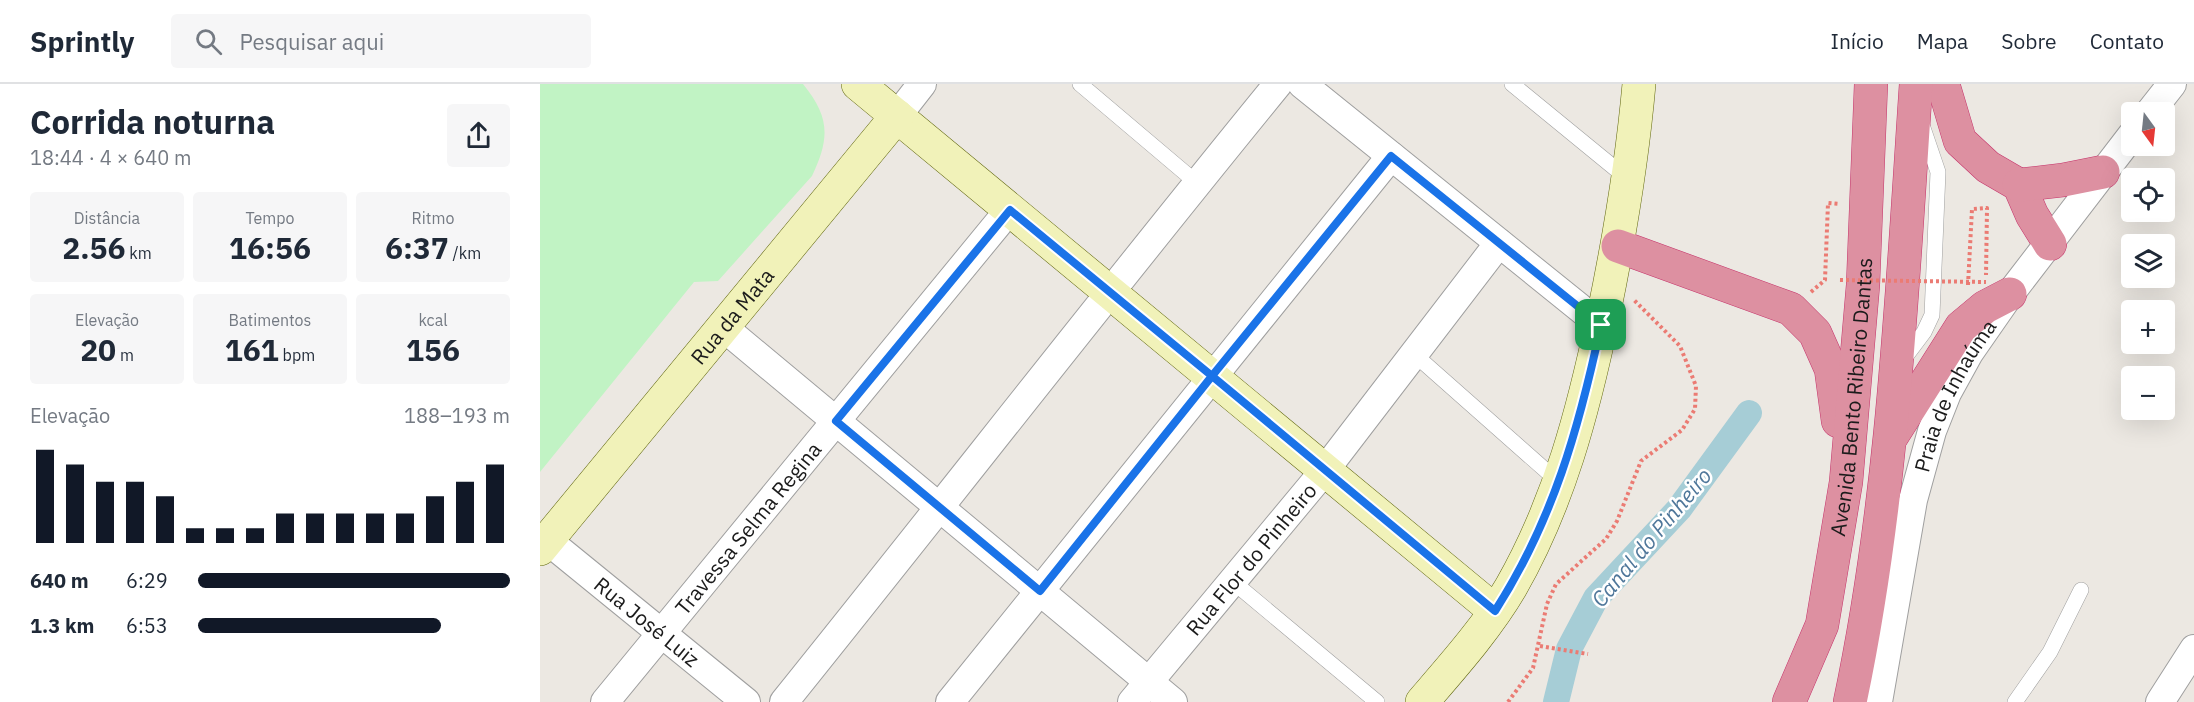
<!DOCTYPE html>
<html lang="pt">
<meta charset="utf-8">
<style>
body{margin:0;font-family:"IBM Plex Sans",sans-serif;background:#f6f6f7;color:#1f2937;height:100vh;display:flex;flex-direction:column;font-size:22px;white-space:nowrap}
*{box-sizing:border-box;margin:0}
p{font-size:20px;color:#747a83}
.icon{flex:none;width:33px;height:33px;fill:none;stroke:currentColor;stroke-width:2;stroke-linecap:round;stroke-linejoin:round}
.map{position:relative;flex:1;overflow:hidden}
.drawer{display:flex;flex-direction:column;background:#fff;width:540px}
.drawer>*{flex:none}
.needle{width:39px;rotate:165deg}
.fabs{position:absolute;left:1581px;top:18px;display:grid;gap:12px}
.fabs a{display:grid;place-items:center;width:54px;height:54px;border-radius:6px;background:#fff;box-shadow:0 6px 24px #0002;font-size:30px}
.pin{position:absolute;display:grid;place-items:center;width:51px;height:51px;color:#fff;margin:-26px;border-radius:12px;box-shadow:0 3px 9px #0006}
.round{display:grid;place-items:center;flex:none;width:63px;height:63px;border-radius:6px;background:#f6f6f7}
.headline{display:flex;align-items:center;justify-content:space-between;height:102px;padding:0 30px}
h1{font-size:33px;font-weight:700;line-height:45px}
.figures{display:grid;grid-template-columns:repeat(3,1fr);gap:9px;height:102px;padding:6px 30px}
.figures div{display:grid;align-content:center;border-radius:6px;background:#f6f6f7;text-align:center}
.figures b{font-size:30px;font-weight:700}
.figures small{font-size:16px;font-weight:400}
.figures p{font-size:16px}
.chart{height:168px;padding:12px 30px}
.chart p{display:flex;justify-content:space-between}
.chart svg{width:100%;height:108px;margin-top:6px;stroke:#111827;stroke-width:6}
ul{padding:0 30px;list-style:none;font-size:20px}
li{display:grid;grid-template-columns:96px 72px 1fr;align-items:center;height:45px}
li i{height:15px;border-radius:8px;background:#111827}
header{display:flex;align-items:center;gap:36px;box-sizing:border-box;height:84px;padding:0 30px;background:#fff;border-bottom:2px solid #e0e1e3}
header strong{font-size:28px}
nav{display:flex;gap:33px;margin-inline-start:auto;font-size:21px}
.search{width:420px;height:54px;background:#f6f6f7;display:flex;align-items:center;gap:15px;box-sizing:border-box;padding:0 21px;border-radius:6px;color:#747a83;font-size:22px}
main{display:flex;flex:1;min-height:0}
.map>svg:first-child{display:block}
</style>
<header>
<strong>Sprintly</strong>
<div class="search"><svg class="icon" aria-label="search" viewBox="0 0 24 24"><circle cx="10" cy="10" r="6"/><path d="M15 15l6 6"/></svg>Pesquisar aqui</div>
<nav><a>Início</a><a>Mapa</a><a>Sobre</a><a>Contato</a></nav>
</header>
<main>
<section class="drawer">
<div class="headline"><div><h1>Corrida noturna</h1><p>18:44 · 4 × 640 m</p></div><a class="round"><svg class="icon" aria-label="share" viewBox="0 0 24 24"><path d="M12 15V3M7 8l5-5 5 5M5 13v7h14v-7"/></svg></a></div>
<div class="figures">
<div><p>Distância</p><b>2.56<small> km</small></b></div>
<div><p>Tempo</p><b>16:56</b></div>
<div><p>Ritmo</p><b>6:37<small> /km</small></b></div>
</div>
<div class="figures">
<div><p>Elevação</p><b>20<small> m</small></b></div>
<div><p>Batimentos</p><b>161<small> bpm</small></b></div>
<div><p>kcal</p><b>156</b></div>
</div>
<div class="chart"><p><span>Elevação</span>188–193 m</p>
<svg viewBox="0 0 160 44" preserveAspectRatio="none"><path d="M5 44V6M15 44V12M25 44V19M35 44V19M45 44V25M55 44V38M65 44V38M75 44V38M85 44V32M95 44V32M105 44V32M115 44V32M125 44V32M135 44V25M145 44V19M155 44V12"/></svg>
</div>
<ul>
<li><b>640 m</b>6:29<i style="width:100%"></i></li>
<li><b>1.3 km</b>6:53<i style="width:78%"></i></li>
</ul>
</section>
<div class="map">
<svg width="1654" height="618" viewBox="0 0 1654 618">
<rect width="100%" height="100%" fill="#ece8e2"/>
<path fill="#c1f3c4" d="M0 0H263C290 33 290 54 272 92L178 197 154 198 0 388Z"/>
<g fill="none" stroke-linecap="round" stroke-linejoin="round">
<path stroke="#a6cdd6" stroke-width="26" d="M1016 618 1029 565 1056 514 1139 425 1209 329"/>
<defs>
<g id="lane">
<path d="M540 0 657 99"/>
<path d="M972 0 1088 95"/>
<path d="M874 270 1020 399"/>
<path d="M1363 276 1384 248 1392 231 1398 88 1382 41"/>
<path d="M692 497 837 618"/>
<path d="M1475 618 1510 568 1541 506"/>
</g>
<g id="street">
<path d="M762 0 1061 241"/>
<path d="M1610 28 1632 0"/>
<path d="M357 32 382 0"/>
<path d="M183 243 633 618"/>
<path id="s1" d="M7 456 206 618"/>
<path id="s2" d="M65 618 470 125"/>
<path d="M244 618C409 413 571 204 738 0"/>
<path d="M410 618 851 72"/>
<path id="s3" d="M592 618 785 386 959 159"/>
<path id="s4" d="M1338 618 1373 416 1392 347 1407 309 1429 269 1470 210 1592 51"/>
<path d="M1620 618 1654 565"/>
</g>
<g id="secondary">
<path d="M318 0 955 527"/>
<path id="s5" d="M0 465 357 32"/>
<path d="M882 618C913 582 947 544 971 503 1019 419 1043 328 1063 233 1079 156 1092 79 1099 0"/>
</g>
<g id="highway">
<path d="M1403 0 1420 57 1448 83 1479 101 1492 131 1510 160"/>
<path d="M1479 101 1523 96 1563 88"/>
<path d="M1078 162 1251 225 1275 249 1291 285 1298 337"/>
<path d="M1352 352 1421 243 1445 223 1470 210"/>
<path id="s6" d="M1249 618 1282 541 1306 398 1323 201 1331 0"/>
<path d="M1310 618C1353 415 1362 207 1376 0"/>
</g>
</defs>
<use href="#lane" stroke="#9f9f9f" stroke-width="16"/>
<use href="#street" stroke="#9f9f9f" stroke-width="30"/>
<use href="#secondary" stroke="#60660f" stroke-width="34"/>
<use href="#highway" stroke="#c5346b" stroke-width="34"/>
<g stroke="#eb7b73" stroke-width="4" stroke-dasharray="3 3" stroke-linecap="butt">
<path d="M1428 201 1432 125 1447 124 1446 191"/>
<path d="M1271 208 1285 196 1288 119 1299 120"/>
<path d="M1000 562 1048 570"/>
<path d="M968 618 993 584 1007 520 1016 500 1066 455 1077 437 1101 377 1142 346 1155 325 1156 302 1140 262 1094 216"/>
</g>
<use href="#lane" stroke="#fff" stroke-width="15"/>
<use href="#street" stroke="#fff" stroke-width="28"/>
<use href="#secondary" stroke="#f1f2b9" stroke-width="33"/>
<use href="#highway" stroke="#dd90a1" stroke-width="33"/>
<path stroke="#eb7b73" stroke-width="4" stroke-dasharray="3 3" stroke-linecap="butt" d="M1300 196 1446 198"/>
</g>
<g fill="none" stroke-linecap="round" stroke-linejoin="round">
<defs>
<path id="route" d="M1061 241 851 72 672 292 470 126 296 337 500 507 672 292 955 527C1013 437 1039 344 1061 241"/>
</defs>
<use href="#route" stroke="#fff" stroke-width="12"/>
<use href="#route" stroke="#1a73e8" stroke-width="8"/>
</g>
<g text-anchor="middle" dominant-baseline="central" stroke-width="5" stroke-linejoin="round" paint-order="stroke">
<g font-size="21" fill="#1b1b1b" stroke="#fff">
<text stroke="none"><textPath href="#s5" startOffset="302">Rua da Mata</textPath></text>
<text stroke="none"><textPath href="#s6" startOffset="314">Avenida Bento Ribeiro Dantas</textPath></text>
<text stroke="none"><textPath href="#s4" startOffset="318">Praia de Inhaúma</textPath></text>
<text stroke="none"><textPath href="#s2" startOffset="225">Travessa Selma Regina</textPath></text>
<text stroke="none"><textPath href="#s3" startOffset="186">Rua Flor do Pinheiro</textPath></text>
<text stroke="none"><textPath href="#s1" startOffset="129">Rua José Luiz</textPath></text>
</g>
<g font-size="22" font-style="italic" fill="#4f779a" stroke="#fff">
<text transform="translate(1111 453) rotate(-50)">Canal do Pinheiro</text>
</g>
</g>
</svg>
<div class="fabs">
<a><svg class="needle" viewBox="-14 -14 28 28"><path d="M0-13l5 13h-10z" fill="#e53935"/><path d="M0 13l5-13h-10z" fill="#747a83"/></svg></a>
<a><svg class="icon" aria-label="locate" viewBox="0 0 24 24"><circle cx="12" cy="12" r="6"/><path d="M12 2v4M12 18v4M2 12h4M18 12h4"/></svg></a>
<a><svg class="icon" aria-label="layers" viewBox="0 0 24 24"><path d="M12 4l9 5-9 5-9-5zM3 14l9 5 9-5"/></svg></a>
<a>+</a>
<a>−</a>
</div>
<div class="pin" style="left:1061px;top:241px;background:#1e9e55"><svg class="icon" aria-label="arrive" viewBox="0 0 24 24"><path d="M6 21V4h12l-3 4 3 4H6"/></svg></div>
</div>
</main>
